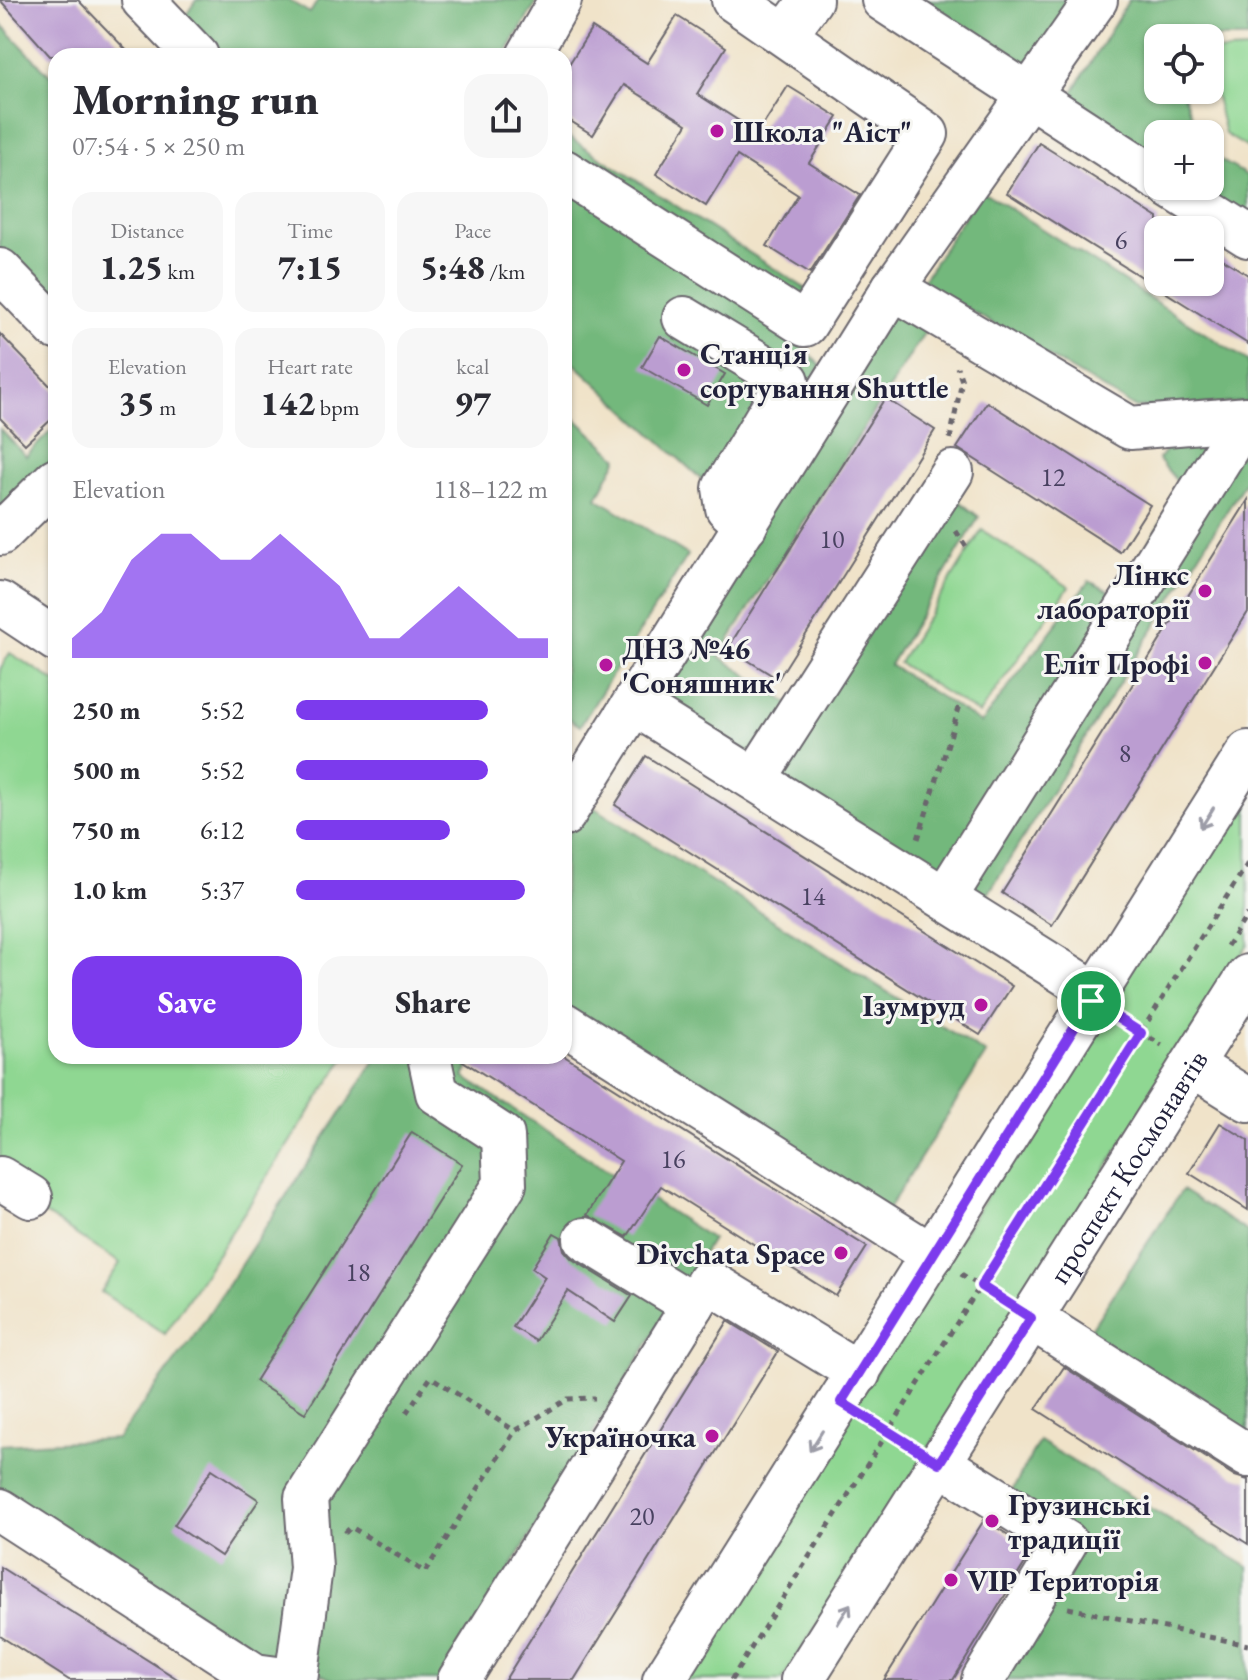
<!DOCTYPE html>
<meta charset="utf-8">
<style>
body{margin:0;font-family:"EB Garamond",serif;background:#f7f7f7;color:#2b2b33;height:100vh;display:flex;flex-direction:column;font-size:30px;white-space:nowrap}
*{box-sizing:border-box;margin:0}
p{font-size:26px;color:#7c7c81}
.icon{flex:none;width:44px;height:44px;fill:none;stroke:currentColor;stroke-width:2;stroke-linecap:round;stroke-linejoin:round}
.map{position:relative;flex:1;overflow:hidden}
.details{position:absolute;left:48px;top:48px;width:524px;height:1016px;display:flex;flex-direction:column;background:#fff;border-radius:24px;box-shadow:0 2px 6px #0004}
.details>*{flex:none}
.controls{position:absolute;left:1144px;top:24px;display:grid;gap:16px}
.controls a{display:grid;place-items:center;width:80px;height:80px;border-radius:16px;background:#fff;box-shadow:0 2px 6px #0004;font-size:40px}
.pin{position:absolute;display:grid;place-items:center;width:68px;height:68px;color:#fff;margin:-34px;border:4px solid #fff;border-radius:50%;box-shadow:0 2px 8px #0007}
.round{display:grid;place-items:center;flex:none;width:84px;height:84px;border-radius:24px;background:#f7f7f7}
.headline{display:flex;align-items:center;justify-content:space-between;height:136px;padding:0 24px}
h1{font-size:44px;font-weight:800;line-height:60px}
.stats{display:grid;grid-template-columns:repeat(3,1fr);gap:12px;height:136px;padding:8px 24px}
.stats div{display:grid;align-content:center;border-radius:20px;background:#f7f7f7;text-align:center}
.stats b{font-size:34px;font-weight:800}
.stats small{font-size:22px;font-weight:400}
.stats p{font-size:22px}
.chart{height:224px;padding:16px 24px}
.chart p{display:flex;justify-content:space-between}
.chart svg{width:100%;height:144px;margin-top:8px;fill:#7c3aed;opacity:.7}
.primary-button{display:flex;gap:16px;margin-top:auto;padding:16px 24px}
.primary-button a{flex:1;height:92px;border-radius:24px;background:#7c3aed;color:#fff;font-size:32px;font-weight:800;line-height:92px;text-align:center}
.primary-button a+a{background:#f7f7f7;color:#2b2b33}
ul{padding:0 24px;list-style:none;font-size:26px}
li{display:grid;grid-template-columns:128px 96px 1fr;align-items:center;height:60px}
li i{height:20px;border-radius:10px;background:#7c3aed}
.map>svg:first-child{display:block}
</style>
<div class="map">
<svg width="1248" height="1680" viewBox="0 0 1248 1680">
<rect width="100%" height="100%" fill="#f6f6f2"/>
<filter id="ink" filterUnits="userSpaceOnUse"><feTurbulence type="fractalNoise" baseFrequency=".0125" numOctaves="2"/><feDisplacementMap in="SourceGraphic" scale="16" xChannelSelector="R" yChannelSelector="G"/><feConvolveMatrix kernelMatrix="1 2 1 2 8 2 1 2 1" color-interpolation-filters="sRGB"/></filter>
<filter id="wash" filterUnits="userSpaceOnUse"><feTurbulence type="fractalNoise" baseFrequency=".006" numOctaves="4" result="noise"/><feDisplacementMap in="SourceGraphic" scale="32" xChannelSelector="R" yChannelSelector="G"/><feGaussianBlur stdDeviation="1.8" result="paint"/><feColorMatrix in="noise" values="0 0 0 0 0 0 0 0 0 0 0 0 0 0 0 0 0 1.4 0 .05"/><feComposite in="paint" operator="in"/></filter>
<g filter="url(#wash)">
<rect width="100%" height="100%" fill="#f0e3c9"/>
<g fill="#8fd792" stroke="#587c66" stroke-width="2">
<path d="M1248 50V148L1225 134 1210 73V52Z"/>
<path d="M982 530 1069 587 979 714 899 663Z"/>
<path d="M10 653 56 682V1056H346L165 1334 101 1292 120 1263 40 1211 0 1161V669Z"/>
<path d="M1248 782V944L782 1680H681Z"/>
</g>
<g fill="#73b87c" stroke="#4a6d5c" stroke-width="2">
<path d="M196 0H288L310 13 318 0H538L504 56H220L183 20Z"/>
<path d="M911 0H1079L1027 80Z"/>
<path d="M1129 0H1248V38H1158V90H1181L1199 134H1158V166L1065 105Z"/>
<path d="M0 23 56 82V309L0 251Z"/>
<path d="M564 134 806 289 789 335 821 366 752 466 711 488 564 354Z"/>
<path d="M1210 154 1248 176V225L1189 186H1210Z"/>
<path d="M981 190 1248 361V402L1136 408 922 282Z"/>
<path d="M894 306 926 330 719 656 804 714 946 491 979 517 890 665 981 723 1089 581 1117 595 1182 487 1158 459 1183 434 1221 435 1248 465V477L978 910 649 702Z"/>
<path d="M564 408 618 458 597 498 688 555 580 726 564 715Z"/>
<path d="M56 426V468L0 523V429L26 456Z"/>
<path d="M587 803 986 1054 885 1214 564 1007V841Z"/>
<path d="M378 1056H474L464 1077 712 1239 442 1680H332L310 1668 251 1658 0 1494V1445L117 1439 192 1339Z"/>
<path d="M1182 1190 1248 1232V1434L1089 1332Z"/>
<path d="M1039 1441 1248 1567V1680H993L1080 1538 1010 1495Z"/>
</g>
<g id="blocks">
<g fill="#bb9dd1">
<path d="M0 0H78L132 56H50Z"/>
<path d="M677 16 726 47 697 94 758 133 788 86 838 117 809 163 860 195 810 273 767 246 798 195 737 156 706 206 656 174 687 124 624 85 593 135 564 117V72L592 28 647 63Z"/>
<path d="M1039 143 1158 218V282H1210V251L1248 275V344L1007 193Z"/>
<path d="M0 334 56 392V415L25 444 0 418Z"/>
<path d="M660 336 725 374 707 405 642 367Z"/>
<path d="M885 398 935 430 778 679 728 648Z"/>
<path d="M987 402 1150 505 1120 552 957 448Z"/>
<path d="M1248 500V612L1052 925 1002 893Z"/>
<path d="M646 756 1012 986 980 1035 615 805Z"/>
<path d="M455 1056H564L867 1247 836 1296 661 1186 627 1237 587 1215 621 1161Z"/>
<path d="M1220 1123 1248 1140V1210L1189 1173Z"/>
<path d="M412 1132 462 1164 305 1413 255 1381Z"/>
<path d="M554 1233 561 1237 564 1250 572 1259 632 1296 615 1322 568 1291 536 1341 513 1327 545 1277 532 1268Z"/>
<path d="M728 1321 778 1352 574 1680H505Z"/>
<path d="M1064 1367 1235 1476 1248 1480V1544L1036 1409Z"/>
<path d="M212 1469 259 1500 221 1556 174 1525Z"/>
<path d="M984 1520 1033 1550 953 1680H884Z"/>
<path d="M0 1567 179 1680H69L0 1636Z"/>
</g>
</g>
</g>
<g filter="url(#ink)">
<use href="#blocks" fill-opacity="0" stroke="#6a666d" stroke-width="2"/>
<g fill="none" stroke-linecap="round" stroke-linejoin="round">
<defs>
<g id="minor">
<path d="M143 0 197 56"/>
<path d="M883 0 1158 179"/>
<path d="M786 34 811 0"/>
<path d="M528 56 560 0"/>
<path d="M564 171 805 325 927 134 733 0"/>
<path d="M1169 186 1248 236"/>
<path d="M0 270 56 328"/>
<path d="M893 288 1130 428 1248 418"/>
<path d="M684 318 788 381 724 488 727 508 746 525"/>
<path d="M0 534 56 479"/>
<path d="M0 603 56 640"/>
<path d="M634 704 1096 993"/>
<path d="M755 779 952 472"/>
<path d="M564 815 893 288 1096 0"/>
<path d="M945 898 1246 418"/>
<path d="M564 1024 932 1255"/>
<path d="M1192 1065 1248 1100"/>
<path d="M0 1178 31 1197"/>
<path d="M585 1239 693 1305"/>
<path d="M1031 1318 1248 1456"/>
<path d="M939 1463 1066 1542 983 1680"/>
<path d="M0 1510 255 1675 292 1680"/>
<path d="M296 1680 311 1568 306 1498 505 1184 503 1136 437 1093 429 1056"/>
<path d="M459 1680 708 1281 859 1373"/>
<path d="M664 1680 1248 752"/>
<path id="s1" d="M802 1680 1248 976"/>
</g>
</defs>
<use href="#minor" stroke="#6a666d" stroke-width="46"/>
<g stroke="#6a666d" stroke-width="5" stroke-dasharray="6 6" stroke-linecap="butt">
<path d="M950 439 962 381 957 367"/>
<path d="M956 531 969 551"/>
<path d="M918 839 961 702"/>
<path d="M1227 946 1248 914"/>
<path d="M1119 1019 1162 1045"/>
<path d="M961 1274 1003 1300"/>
<path d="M406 1413 431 1377 515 1431"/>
<path d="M869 1419 911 1446"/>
<path d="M345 1533 351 1527 425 1572 515 1431 568 1399 595 1398"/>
<path d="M1068 1608 1248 1645"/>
<path d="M731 1680 1248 863"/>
</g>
<use href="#minor" stroke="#fff" stroke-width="42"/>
</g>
<defs><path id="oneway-shaft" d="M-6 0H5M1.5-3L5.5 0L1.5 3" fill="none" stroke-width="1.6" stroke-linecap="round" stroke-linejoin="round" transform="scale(2)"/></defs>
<g stroke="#9c9ca7">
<use href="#oneway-shaft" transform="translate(1207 818) rotate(122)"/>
<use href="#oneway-shaft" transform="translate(816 1441) rotate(122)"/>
<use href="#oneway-shaft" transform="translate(844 1614) rotate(-58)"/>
</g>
</g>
<g fill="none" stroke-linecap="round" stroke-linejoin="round" filter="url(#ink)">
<defs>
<path id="route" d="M1091 1001 1141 1033 981 1286 1031 1318 939 1463 841 1402Z"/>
</defs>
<use href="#route" stroke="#fff" stroke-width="16"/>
<use href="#route" stroke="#7c3aed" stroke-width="10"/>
</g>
<g fill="#b5179e" stroke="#f6f6f2" stroke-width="3">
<circle cx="717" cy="131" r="8"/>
<circle cx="684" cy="370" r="8"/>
<circle cx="1205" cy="591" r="8"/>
<circle cx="1205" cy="663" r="8"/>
<circle cx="606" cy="665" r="8"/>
<circle cx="981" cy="1005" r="8"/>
<circle cx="841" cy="1253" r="8"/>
<circle cx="712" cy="1436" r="8"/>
<circle cx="992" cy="1521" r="8"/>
<circle cx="951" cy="1580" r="8"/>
</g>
<g text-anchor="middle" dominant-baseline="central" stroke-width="6" stroke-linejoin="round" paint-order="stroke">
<g font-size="26" fill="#484160">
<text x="1121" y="240">6</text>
<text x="1053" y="477">12</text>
<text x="832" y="539">10</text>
<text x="1125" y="753">8</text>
<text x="813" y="896">14</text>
<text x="673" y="1159">16</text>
<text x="358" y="1272">18</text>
<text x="642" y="1516">20</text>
</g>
<g font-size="30" font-weight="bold" fill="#22223b" stroke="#f6f6f2" text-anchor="start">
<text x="733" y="131">Школа "Аіст"</text>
<text x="700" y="353">Станція<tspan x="700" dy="34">сортування Shuttle</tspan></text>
<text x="1189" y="574" text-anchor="end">Лінкс<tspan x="1189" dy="34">лабораторії</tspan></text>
<text x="622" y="648">ДНЗ №46<tspan x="622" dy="34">'Соняшник'</tspan></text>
<text x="1189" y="663" text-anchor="end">Еліт Профі</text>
<text x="965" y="1005" text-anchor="end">Ізумруд</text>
<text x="825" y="1253" text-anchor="end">Divchata Space</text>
<text x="696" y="1436" text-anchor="end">Україночка</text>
<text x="1008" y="1504">Грузинські<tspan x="1008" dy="34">традиції</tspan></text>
<text x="967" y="1580">VIP Територія</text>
</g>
<g font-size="30" fill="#22223b" stroke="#f6f6f2">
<text stroke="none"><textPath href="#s1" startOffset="608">проспект Космонавтів</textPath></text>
</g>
</g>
</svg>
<div class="controls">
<a><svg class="icon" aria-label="locate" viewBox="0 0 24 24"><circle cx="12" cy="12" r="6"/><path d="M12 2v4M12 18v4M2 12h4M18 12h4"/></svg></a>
<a>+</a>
<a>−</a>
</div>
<div class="pin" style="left:1091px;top:1001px;background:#1e9e55"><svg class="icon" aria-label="arrive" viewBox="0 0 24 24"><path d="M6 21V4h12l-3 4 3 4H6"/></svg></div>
<section class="details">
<div class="headline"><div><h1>Morning run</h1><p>07:54 · 5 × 250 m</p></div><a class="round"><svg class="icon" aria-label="share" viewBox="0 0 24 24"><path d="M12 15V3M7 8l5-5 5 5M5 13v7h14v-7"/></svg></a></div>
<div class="stats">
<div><p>Distance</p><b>1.25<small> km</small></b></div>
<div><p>Time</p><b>7:15</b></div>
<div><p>Pace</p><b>5:48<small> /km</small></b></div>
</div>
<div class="stats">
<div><p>Elevation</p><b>35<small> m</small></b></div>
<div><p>Heart rate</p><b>142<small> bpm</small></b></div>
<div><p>kcal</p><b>97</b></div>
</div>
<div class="chart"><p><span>Elevation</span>118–122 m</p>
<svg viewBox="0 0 160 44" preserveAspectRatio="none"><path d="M0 44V38L10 30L20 14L30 6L40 6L50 14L60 14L70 6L80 14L90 22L100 38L110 38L120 30L130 22L140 30L150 38L160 38V44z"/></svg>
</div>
<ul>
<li><b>250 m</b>5:52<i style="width:76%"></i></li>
<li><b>500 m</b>5:52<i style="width:76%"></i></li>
<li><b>750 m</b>6:12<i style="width:61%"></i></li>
<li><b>1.0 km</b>5:37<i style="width:91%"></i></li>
</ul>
<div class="primary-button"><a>Save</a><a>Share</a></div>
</section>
</div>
